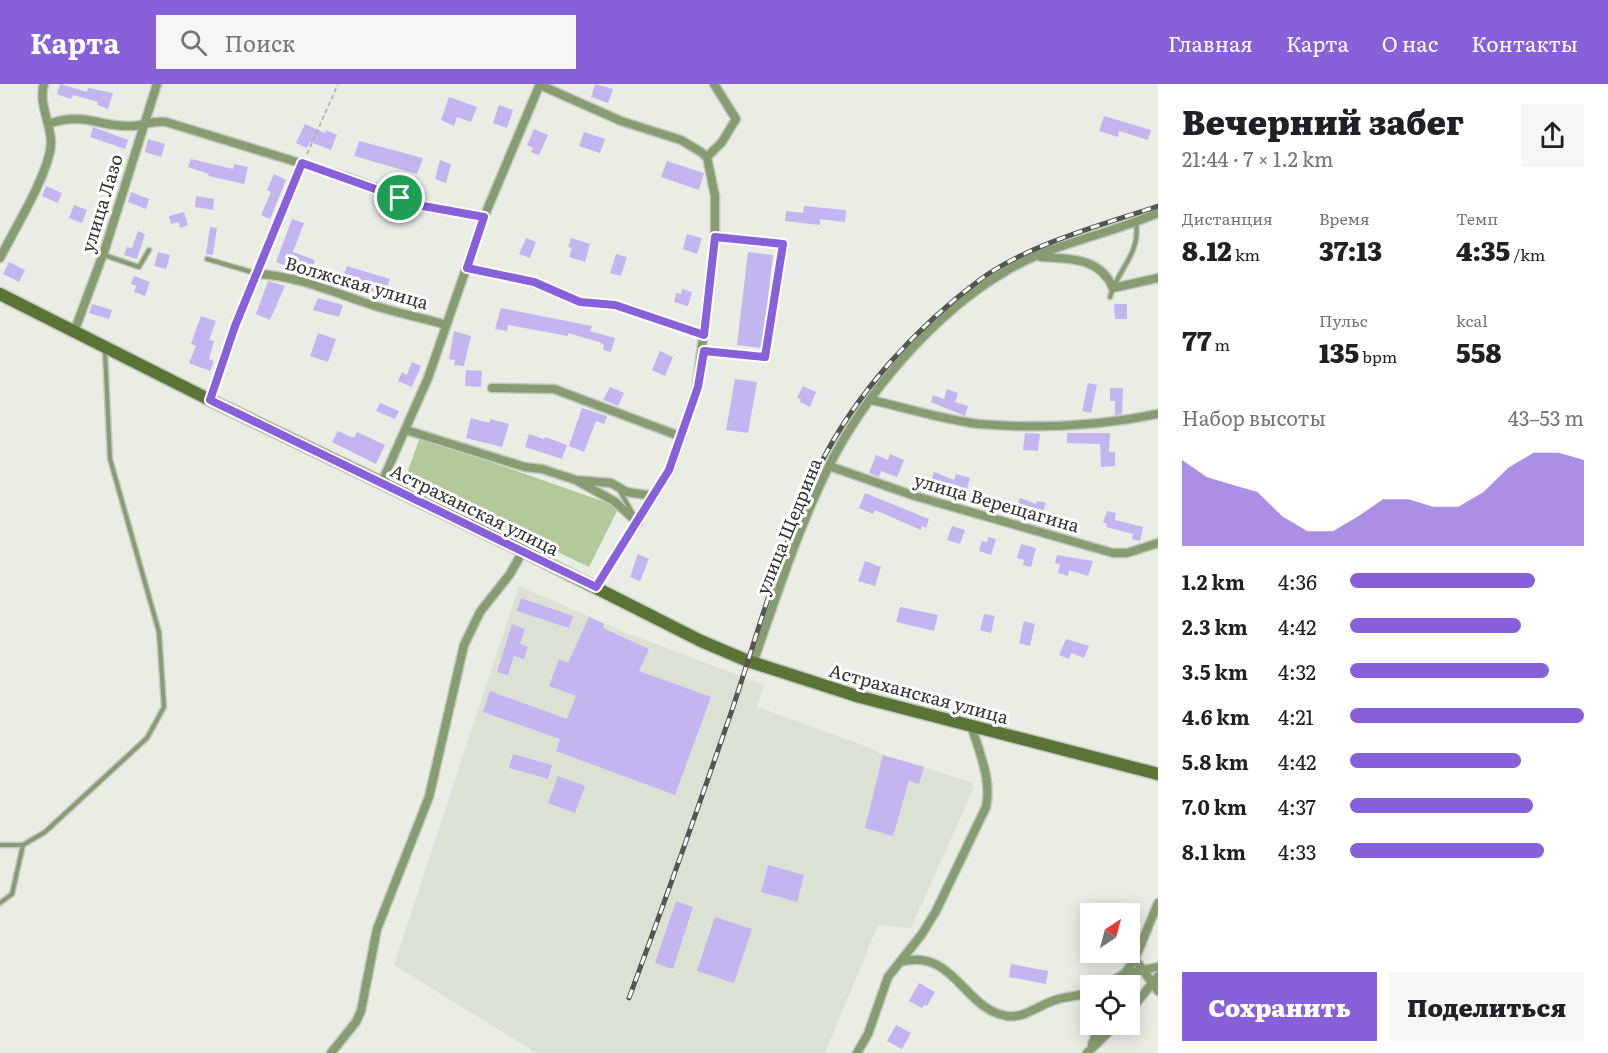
<!DOCTYPE html>
<html lang="ru">
<meta charset="utf-8">
<style>
body{margin:0;font-family:Literata,serif;background:#f6f6f6;color:#202124;height:100vh;display:flex;flex-direction:column;font-size:22px;white-space:nowrap}
*{box-sizing:border-box;margin:0}
p{font-size:20px;color:#757577}
.icon{flex:none;width:33px;height:33px;fill:none;stroke:currentColor;stroke-width:2;stroke-linecap:round;stroke-linejoin:round}
.map{position:relative;flex:1;overflow:hidden}
.panel{display:flex;flex-direction:column;background:#fff;width:450px}
.panel>*{flex:none}
.needle{width:39px;rotate:36deg}
.tools{position:absolute;left:1080px;top:819px;display:grid;gap:12px}
.tools a{display:grid;place-items:center;width:60px;height:60px;border-radius:0px;background:#fff;box-shadow:0 3px 15px #0003;font-size:30px}
.pin{position:absolute;display:grid;place-items:center;width:51px;height:51px;color:#fff;margin:-26px;border:3px solid #fff;border-radius:50%;box-shadow:0 2px 6px #0007}
.round{display:grid;place-items:center;flex:none;width:63px;height:63px;border-radius:0px;background:#f6f6f6}
.summary{display:flex;align-items:center;justify-content:space-between;height:102px;padding:0 24px}
h1{font-size:33px;font-weight:800;line-height:45px}
.figures{display:grid;grid-template-columns:repeat(3,1fr);gap:9px;height:102px;padding:6px 24px}
.figures div{display:grid;align-content:center}
.figures b{font-size:26px;font-weight:800}
.figures small{font-size:16px;font-weight:400}
.figures p{font-size:16px}
.chart{height:168px;padding:12px 24px}
.chart p{display:flex;justify-content:space-between}
.chart svg{width:100%;height:108px;margin-top:6px;fill:#8760da;opacity:.7}
.button{display:flex;gap:12px;margin-top:auto;padding:12px 24px}
.button a{flex:1;height:69px;border-radius:0px;background:#8760da;color:#fff;font-size:24px;font-weight:800;line-height:69px;text-align:center}
.button a+a{background:#f6f6f6;color:#202124}
ul{padding:0 24px;list-style:none;font-size:20px}
li{display:grid;grid-template-columns:96px 72px 1fr;align-items:center;height:45px}
li i{height:15px;border-radius:8px;background:#8760da}
header{display:flex;align-items:center;gap:36px;box-sizing:border-box;height:84px;padding:0 30px;background:#8760da;color:#fff}
header strong{font-size:28px}
nav{display:flex;gap:33px;margin-inline-start:auto;font-size:21px}
.search{width:420px;height:54px;background:#f6f6f6;display:flex;align-items:center;gap:15px;box-sizing:border-box;padding:0 21px;border-radius:0px;color:#757577;font-size:22px}
main{display:flex;flex:1;min-height:0}
.map>svg:first-child{display:block}
</style>
<header>
<strong>Карта</strong>
<div class="search"><svg class="icon" aria-label="search" viewBox="0 0 24 24"><circle cx="10" cy="10" r="6"/><path d="M15 15l6 6"/></svg>Поиск</div>
<nav><a>Главная</a><a>Карта</a><a>О нас</a><a>Контакты</a></nav>
</header>
<main>
<div class="map">
<svg width="1158" height="969" viewBox="0 0 1158 969">
<rect width="100%" height="100%" fill="#e9ede4"/>
<path fill="#dbe2d3" d="M519 502 627 549 764 601 757 623 873 665 883 671 971 698 974 703 911 844 878 841 825 969H537L394 881Z"/>
<path fill="#b2c999" d="M420 353 619 423 589 483 405 395Z"/>
<g fill="#c3b6f0">
<path d="M60 0 87 8 88 4 113 9 108 25 97 21 98 18 73 11 71 15 57 10Z"/>
<path d="M595 0 613 5 608 19 591 13Z"/>
<path d="M449 13 477 23 471 38 457 33 454 42 441 36Z"/>
<path d="M499 21 513 26 507 44 493 39Z"/>
<path d="M1104 32 1151 46 1148 56 1119 47 1118 53 1099 47Z"/>
<path d="M305 40 325 49 326 46 337 51 331 66 310 58 307 64 296 59Z"/>
<path d="M93 43 128 56 125 65 90 53Z"/>
<path d="M534 45 548 51 539 71 531 68 533 64 527 61Z"/>
<path d="M584 48 605 55 600 69 579 62Z"/>
<path d="M148 55 165 60 161 73 145 68Z"/>
<path d="M359 57 423 74 417 90 354 72Z"/>
<path d="M191 75 233 85 234 80 248 83 244 100 208 92 209 90 188 83Z"/>
<path d="M440 76 451 80 446 99 435 95Z"/>
<path d="M667 77 704 89 699 106 661 93Z"/>
<path d="M274 90 286 96 270 135 261 131 271 108 267 106Z"/>
<path d="M46 102 62 109 58 119 42 112Z"/>
<path d="M131 108 149 115 146 125 128 118Z"/>
<path d="M196 112 214 115 213 126 195 123Z"/>
<path d="M74 121 87 126 82 139 69 134Z"/>
<path d="M804 122 846 126 845 138 820 135V141L785 137 786 127 803 129Z"/>
<path d="M184 128 188 141 180 144 179 138 171 140 169 132Z"/>
<path d="M292 135 304 139 293 168 315 176 311 188 299 184 300 179 296 178 293 182 289 183 276 178Z"/>
<path d="M210 143 217 144 213 171 206 170Z"/>
<path d="M138 147 145 150 137 175 124 171 127 163 132 164Z"/>
<path d="M687 150 702 154 697 170 683 165Z"/>
<path d="M526 154 536 158 530 174 519 170Z"/>
<path d="M571 154 590 160 585 178 569 173 572 164 568 163Z"/>
<path d="M158 168 170 171 166 185 154 182Z"/>
<path d="M748 168 773 171 762 264 737 261Z"/>
<path d="M616 170 627 173 621 192 610 189Z"/>
<path d="M9 178 25 186 19 198 3 190Z"/>
<path d="M347 182 390 195 384 212 342 196Z"/>
<path d="M134 192 150 198 145 212 134 208 136 202 131 200Z"/>
<path d="M268 197 285 202 270 236 256 230Z"/>
<path d="M682 205 692 208 688 222 674 218 676 209 681 210Z"/>
<path d="M318 214 343 221 339 233 313 226Z"/>
<path d="M92 220 112 226 109 235 89 229Z"/>
<path d="M1114 220H1127V235H1115Z"/>
<path d="M501 224 592 242 590 247 615 254 611 268 603 266 604 261 599 258 568 249V252L508 241 507 247 495 245Z"/>
<path d="M201 232 216 237 209 256 214 257 209 275 214 277 210 287 189 279 196 262 191 260Z"/>
<path d="M454 247 471 252 464 282 454 281 455 276 449 275Z"/>
<path d="M318 249 336 255 328 278 310 272Z"/>
<path d="M660 267 673 273 665 292 652 286Z"/>
<path d="M412 278 421 282 412 303 398 297 402 288 407 291Z"/>
<path d="M466 286 482 287 481 303 465 302Z"/>
<path d="M735 295 757 298 748 349 726 346Z"/>
<path d="M1088 299 1097 301 1091 329 1082 327Z"/>
<path d="M803 302 816 308 810 323 800 318 801 315 797 314Z"/>
<path d="M610 303 624 309 618 322 603 316Z"/>
<path d="M1110 304H1123L1122 330 1115 331V317H1110Z"/>
<path d="M947 305 958 309 955 318 968 322 965 332 931 318 933 311 944 315Z"/>
<path d="M380 319 399 327 395 335 376 327Z"/>
<path d="M582 324 607 332 604 340 596 337 584 368 569 362Z"/>
<path d="M471 334 489 339 490 335 509 340 502 363 466 354Z"/>
<path d="M338 347 354 354 357 348 385 361 376 380 332 358Z"/>
<path d="M1025 349 1040 350 1038 367 1023 366Z"/>
<path d="M1067 349H1110L1109 368H1115V382L1101 383 1100 360 1067 359Z"/>
<path d="M529 350 544 355 545 353 567 361 562 375 525 363Z"/>
<path d="M890 370 904 376 897 393 881 387 879 393 869 389 876 371 888 376Z"/>
<path d="M934 388 954 396 956 390 970 394 965 412 929 403Z"/>
<path d="M865 409 929 435 926 444 922 442 921 446 875 426 873 430 859 424Z"/>
<path d="M1020 414 1036 420 1037 417 1046 419 1041 434 1016 427Z"/>
<path d="M1107 427 1116 429 1115 436 1143 443 1140 457 1132 455 1133 450 1106 443 1107 440 1103 438Z"/>
<path d="M952 442 965 446 960 460 947 456Z"/>
<path d="M988 453 996 455 991 471 979 467 982 457 987 458Z"/>
<path d="M1021 460 1036 464 1031 483 1023 481 1024 476 1017 474Z"/>
<path d="M638 470 649 475 640 497 630 493Z"/>
<path d="M1057 471 1093 477 1088 492 1069 486 1068 492 1058 489 1060 480 1055 479Z"/>
<path d="M865 477 881 483 875 502 858 497Z"/>
<path d="M521 514 573 532 569 544 517 527Z"/>
<path d="M900 523 938 531 934 547 896 538Z"/>
<path d="M984 530 995 532 991 549 980 546Z"/>
<path d="M589 533 604 540 603 544 649 565 639 587 711 613 675 711 556 667 560 655 483 628 490 607 567 635 576 612 549 602 559 575 568 579Z"/>
<path d="M1024 537 1035 540 1030 562 1019 559Z"/>
<path d="M512 540 525 545 520 560 528 563 524 575 514 572 508 591 497 588Z"/>
<path d="M1066 555 1089 562 1084 574 1071 569 1069 575 1059 571Z"/>
<path d="M513 670 552 681 548 695 509 684Z"/>
<path d="M883 671 924 683 919 700 909 697 893 752 865 744Z"/>
<path d="M558 692 585 702 575 729 548 719Z"/>
<path d="M768 781 804 791 797 818 761 808Z"/>
<path d="M676 817 693 823 673 885 655 879Z"/>
<path d="M715 833 752 845 734 899 697 887Z"/>
<path d="M1011 880 1048 887 1046 900 1009 893Z"/>
<path d="M919 899 935 908 927 922 924 921 922 924 909 917Z"/>
<path d="M896 941 911 949 902 965 887 957Z"/>
</g>
<g fill="none" stroke-linecap="round" stroke-linejoin="round">
<defs>
<g id="lane">
<path d="M104 171 139 183 149 166"/>
<path d="M207 175 255 189"/>
<path d="M1110 213C1117 186 1141 170 1136 139"/>
<path d="M704 267 765 273 783 160 716 153"/>
<path d="M620 407 634 432"/>
<path d="M0 761H23"/>
<path d="M0 819 12 810 23 761 45 748 147 654 164 623 159 548 110 375 105 267"/>
</g>
<g id="street">
<path d="M540 1 621 37 681 56 701 68 707 73 715 112V153L697 303 670 386 596 503"/>
<path d="M48 40C86 27 100 44 133 42 145 41 153 36 166 38L349 94 423 122 484 133"/>
<path d="M707 73 722 58 736 35 714 0"/>
<path d="M1041 173C1070 175 1100 173 1113 204L1158 194"/>
<path d="M0 174C14 146 50 88 51 59 51 38 38 20 44 0"/>
<path d="M467 184 534 198 580 218 615 221 635 227 704 251"/>
<path d="M258 190C300 192 339 211 379 223 401 230 424 234 446 241"/>
<path d="M74 248 105 165 157 0"/>
<path d="M492 304 554 305 682 353"/>
<path d="M210 316 235 242 302 79"/>
<path d="M871 316C907 324 944 336 979 340 1039 345 1100 342 1158 330"/>
<path d="M406 346 525 383 542 385 576 396 611 399 627 408 654 412"/>
<path d="M829 382 915 412 1113 469H1127L1158 459"/>
<path d="M579 398 614 417 638 439"/>
<path d="M381 400 428 294 484 133 540 0"/>
<path d="M753 579C776 514 797 447 828 384 865 310 934 229 1006 187 1053 159 1108 151 1158 129"/>
<path d="M1135 875 1158 907"/>
<path d="M900 878C954 863 964 926 1007 932 1025 935 1041 919 1059 915 1069 912 1080 912 1090 908"/>
<path d="M1104 902 1124 890 1158 883"/>
<path d="M1116 902 1135 875 1158 819"/>
<path d="M1130 927 1158 892"/>
<path d="M1092 961 1100 940"/>
<path d="M331 969 356 938 361 927 377 845 429 713 464 561 480 528 510 490 523 467"/>
<path d="M857 969 868 950 888 893 922 850 936 827 986 723C992 696 979 667 971 641"/>
<path d="M1087 969 1117 940"/>
</g>
<path id="secondary" d="M0 210 210 316 523 467 701 557 748 577 860 613 1158 690"/>
</defs>
<use href="#lane" stroke="#c4c8c0" stroke-width="7"/>
<use href="#street" stroke="#c4c8c0" stroke-width="11"/>
<use href="#secondary" stroke="#c4c8c0" stroke-width="15"/>
<path stroke="#aaada6" stroke-width="1.5" stroke-dasharray="4.5 3" stroke-linecap="butt" d="M307 70 338 0"/>
<use href="#lane" stroke="#889c71" stroke-width="4"/>
<use href="#street" stroke="#889c71" stroke-width="8"/>
<use href="#secondary" stroke="#597434" stroke-width="12"/>
<defs>
<path id="rail" d="M629 914C664 820 698 724 731 629 759 546 782 459 820 381 856 309 916 243 981 195 1029 160 1102 141 1158 122"/>
</defs>
<use href="#rail" stroke="#545652" stroke-width="5"/>
<use href="#rail" stroke="#fff" stroke-width="3" stroke-dasharray="9" stroke-linecap="butt"/>
</g>
<g fill="none" stroke-linecap="round" stroke-linejoin="round">
<defs>
<path id="route" d="M302 79 423 122 484 133 467 184 534 198 580 218 615 221 704 251 715 153 783 160 765 273 704 267 698 303 669 386 596 503 210 316 235 242Z"/>
</defs>
<use href="#route" stroke="#fff" stroke-width="12"/>
<use href="#route" stroke="#8760da" stroke-width="8"/>
</g>
<g text-anchor="middle" dominant-baseline="central" stroke-width="6" stroke-linejoin="round" paint-order="stroke">
<g font-size="18" fill="#323330" stroke="#fff">
<text transform="translate(101 119) rotate(-73)">улица Лазо</text>
<text transform="translate(357 198) rotate(16)">Волжская улица</text>
<text transform="translate(997 418) rotate(16)">улица Верещагина</text>
<text transform="translate(475 425) rotate(26)">Астраханская улица</text>
<text transform="translate(788 442) rotate(-68)">улица Щедрина</text>
<text transform="translate(919 609) rotate(15)">Астраханская улица</text>
</g>
</g>
</svg>
<div class="tools">
<a><svg class="needle" viewBox="-14 -14 28 28"><path d="M0-13l5 13h-10z" fill="#e53935"/><path d="M0 13l5-13h-10z" fill="#757577"/></svg></a>
<a><svg class="icon" aria-label="locate" viewBox="0 0 24 24"><circle cx="12" cy="12" r="6"/><path d="M12 2v4M12 18v4M2 12h4M18 12h4"/></svg></a>
</div>
<div class="pin" style="left:400px;top:114px;background:#1e9e55"><svg class="icon" aria-label="arrive" viewBox="0 0 24 24"><path d="M6 21V4h12l-3 4 3 4H6"/></svg></div>
</div>
<section class="panel">
<div class="summary"><div><h1>Вечерний забег</h1><p>21:44 · 7 × 1.2 km</p></div><a class="round"><svg class="icon" aria-label="share" viewBox="0 0 24 24"><path d="M12 15V3M7 8l5-5 5 5M5 13v7h14v-7"/></svg></a></div>
<div class="figures">
<div><p>Дистанция</p><b>8.12<small> km</small></b></div>
<div><p>Время</p><b>37:13</b></div>
<div><p>Темп</p><b>4:35<small> /km</small></b></div>
</div>
<div class="figures">
<div><b>77<small> m</small></b></div>
<div><p>Пульс</p><b>135<small> bpm</small></b></div>
<div><p>kcal</p><b>558</b></div>
</div>
<div class="chart"><p><span>Набор высоты</span>43–53 m</p>
<svg viewBox="0 0 160 44" preserveAspectRatio="none"><path d="M0 44V9L10 16L20 19L30 22L40 32L50 38L60 38L70 32L80 25L90 25L100 28L110 28L120 22L130 12L140 6L150 6L160 9V44z"/></svg>
</div>
<ul>
<li><b>1.2 km</b>4:36<i style="width:79%"></i></li>
<li><b>2.3 km</b>4:42<i style="width:73%"></i></li>
<li><b>3.5 km</b>4:32<i style="width:85%"></i></li>
<li><b>4.6 km</b>4:21<i style="width:100%"></i></li>
<li><b>5.8 km</b>4:42<i style="width:73%"></i></li>
<li><b>7.0 km</b>4:37<i style="width:78%"></i></li>
<li><b>8.1 km</b>4:33<i style="width:83%"></i></li>
</ul>
<div class="button"><a>Сохранить</a><a>Поделиться</a></div>
</section>
</main>
